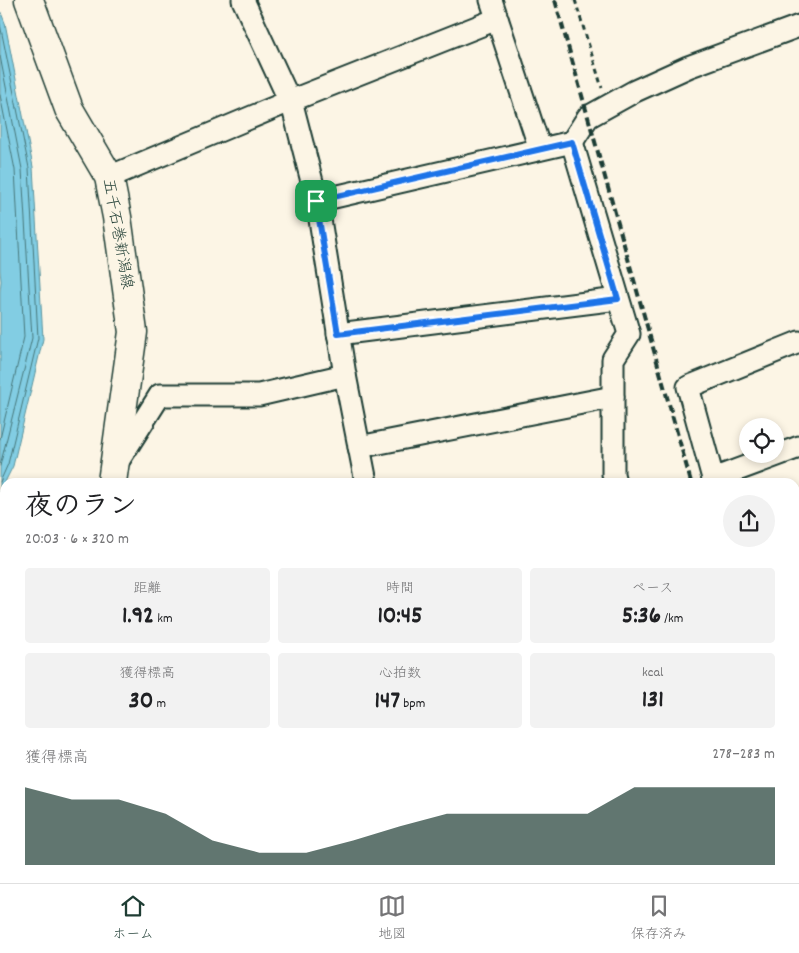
<!DOCTYPE html>
<html lang="ja">
<meta charset="utf-8">
<style>
body{margin:0;font-family:Dekko,"Klee One",sans-serif;background:#f2f2f2;color:#202124;height:100vh;display:flex;flex-direction:column;font-size:19px;white-space:nowrap}
*{box-sizing:border-box;margin:0}
p{font-size:16px;color:#757577}
.icon{flex:none;width:28px;height:28px;fill:none;stroke:currentColor;stroke-width:2;stroke-linecap:round;stroke-linejoin:round}
.map{position:relative;flex:1;overflow:hidden}
.sheet{position:absolute;left:0px;top:478px;width:800px;height:406px;display:flex;flex-direction:column;background:#fff;border-radius:15px 15px 0 0;box-shadow:0 2px 8px #0003}
.sheet>*{flex:none}
.tools{position:absolute;left:739px;top:418px;display:grid;gap:10px}
.tools a{display:grid;place-items:center;width:45px;height:45px;border-radius:50%;background:#fff;box-shadow:0 2px 8px #0003;font-size:25px}
.pin{position:absolute;display:grid;place-items:center;width:42px;height:42px;color:#fff;margin:-21px;border-radius:10px;box-shadow:0 2px 8px #0006}
.round{display:grid;place-items:center;flex:none;width:52px;height:52px;border-radius:26px;background:#f2f2f2}
.head{display:flex;align-items:center;justify-content:space-between;height:85px;padding:0 25px}
h1{font-size:28px;font-weight:700;line-height:38px}
.metrics{display:grid;grid-template-columns:repeat(3,1fr);gap:8px;height:85px;padding:5px 25px}
.metrics div{display:grid;align-content:center;border-radius:5px;background:#f2f2f2;text-align:center}
.metrics b{font-size:25px;font-weight:700}
.metrics small{font-size:14px;font-weight:400}
.metrics p{font-size:14px}
.chart{height:140px;padding:10px 25px}
.chart p{display:flex;justify-content:space-between}
.chart svg{width:100%;height:90px;margin-top:5px;fill:#1f3d34;opacity:.7}
.tab-bar{display:flex;justify-content:space-around;align-items:center;height:70px;border-top:1px solid #e0e0e0;background:#fff;font-size:14px;color:#757577}
.tab-bar a{display:grid;justify-items:center;gap:2px}
.tab-bar .selected{color:#1f3d34}
.map>svg:first-child{display:block}
</style>
<div class="map">
<svg width="799" height="883" viewBox="0 0 799 883">
<rect width="100%" height="100%" fill="#fcf5e5"/>
<filter id="ink" filterUnits="userSpaceOnUse"><feTurbulence type="fractalNoise" baseFrequency=".02" numOctaves="2"/><feDisplacementMap in="SourceGraphic" scale="10" xChannelSelector="R" yChannelSelector="G"/><feConvolveMatrix kernelMatrix="1 2 1 2 8 2 1 2 1" color-interpolation-filters="sRGB"/></filter>
<g filter="url(#ink)">
<path fill="#82cde3" stroke="#5a939d" d="M0 10 5 23 33 167 43 339 13 466 0 492V292L1 281 0 270Z"/>
<g fill="none" stroke-linecap="round" stroke-linejoin="round">
<g stroke="#47777a" stroke-width="1">
<path d="M0 24 29 168 38 338 8 464 0 482"/>
<path d="M0 56 22 169 32 338 0 466"/>
<path d="M0 95 15 170 24 337 0 439"/>
</g>
<defs>
<g id="minor">
<path d="M243 0 293 108 317 201 345 375 366 482"/>
<path d="M491 0 540 149"/>
<path d="M572 142 629 334 613 359V474L615 482"/>
<path d="M109 177 290 101 497 19"/>
<path d="M317 201 572 142 588 117 635 91 688 67 799 26"/>
<path d="M338 334 618 299"/>
<path d="M359 447 613 397"/>
<path d="M117 463 160 395H259L345 375"/>
<path d="M713 479 799 447"/>
<path d="M714 482 688 387 799 342"/>
<path d="M795 547 799 546"/>
<path d="M795 652 799 651"/>
<path d="M795 761 799 760"/>
<path d="M795 775 799 790"/>
<path d="M207 879V883"/>
<path d="M487 879 488 883"/>
<path d="M711 879 712 883"/>
<path d="M367 883V879"/>
<path d="M458 883 472 879"/>
</g>
<g id="secondary">
<path d="M29 0 69 109 109 177 117 217 133 332 112 482"/>
<path d="M55 883 57 879"/>
</g>
</defs>
<use href="#minor" stroke="#1f3d34" stroke-width="25"/>
<use href="#secondary" stroke="#1f3d34" stroke-width="31"/>
<path stroke="#1f3d34" stroke-width="3" stroke-dasharray="5 4" stroke-linecap="butt" d="M575 0 602 88"/>
<use href="#minor" stroke="#fcf5e5" stroke-width="21"/>
<use href="#secondary" stroke="#fcf5e5" stroke-width="28"/>
<g stroke="#1f3d34" stroke-width="4" stroke-dasharray="8 4" stroke-linecap="butt">
<path d="M555 0 691 482"/>
<path d="M795 834 799 848"/>
</g>
</g>
</g>
<g fill="none" stroke-linecap="round" stroke-linejoin="round" filter="url(#ink)">
<defs>
<path id="route" d="M572 142 618 299 338 334 316 201Z"/>
</defs>
<use href="#route" stroke="#fff" stroke-width="10"/>
<use href="#route" stroke="#1a73e8" stroke-width="6"/>
</g>
<g text-anchor="middle" dominant-baseline="central" stroke-width="4.5" stroke-linejoin="round" paint-order="stroke">
<g font-size="16" fill="#1f3d34" stroke="#fcf5e5">
<text transform="translate(117 234) rotate(80)">五千石巻新潟線</text>
</g>
</g>
</svg>
<div class="tools">
<a><svg class="icon" aria-label="locate" viewBox="0 0 24 24"><circle cx="12" cy="12" r="6"/><path d="M12 2v4M12 18v4M2 12h4M18 12h4"/></svg></a>
</div>
<div class="pin" style="left:316px;top:201px;background:#1e9e55"><svg class="icon" aria-label="arrive" viewBox="0 0 24 24"><path d="M6 21V4h12l-3 4 3 4H6"/></svg></div>
<section class="sheet">
<div class="head"><div><h1>夜のラン</h1><p>20:03 · 6 × 320 m</p></div><a class="round"><svg class="icon" aria-label="share" viewBox="0 0 24 24"><path d="M12 15V3M7 8l5-5 5 5M5 13v7h14v-7"/></svg></a></div>
<div class="metrics">
<div><p>距離</p><b>1.92<small> km</small></b></div>
<div><p>時間</p><b>10:45</b></div>
<div><p>ペース</p><b>5:36<small> /km</small></b></div>
</div>
<div class="metrics">
<div><p>獲得標高</p><b>30<small> m</small></b></div>
<div><p>心拍数</p><b>147<small> bpm</small></b></div>
<div><p>kcal</p><b>131</b></div>
</div>
<div class="chart"><p><span>獲得標高</span>278–283 m</p>
<svg viewBox="0 0 160 44" preserveAspectRatio="none"><path d="M0 44V6L10 12L20 12L30 19L40 32L50 38L60 38L70 32L80 25L90 19L100 19L110 19L120 19L130 6L140 6L150 6L160 6V44z"/></svg>
</div>
</section>
</div>
<nav class="tab-bar">
<a class="selected"><svg class="icon" aria-label="home" viewBox="0 0 24 24"><path d="M3 11l9-7 9 7M6 9v11h12V9"/></svg>ホーム</a>
<a><svg class="icon" aria-label="map" viewBox="0 0 24 24"><path d="M3 6l6-2 6 2 6-2v14l-6 2-6-2-6 2zM9 4v14M15 6v14"/></svg>地図</a>
<a><svg class="icon" aria-label="saved" viewBox="0 0 24 24"><path d="M7 4h10v16l-5-4-5 4z"/></svg>保存済み</a>
</nav>
